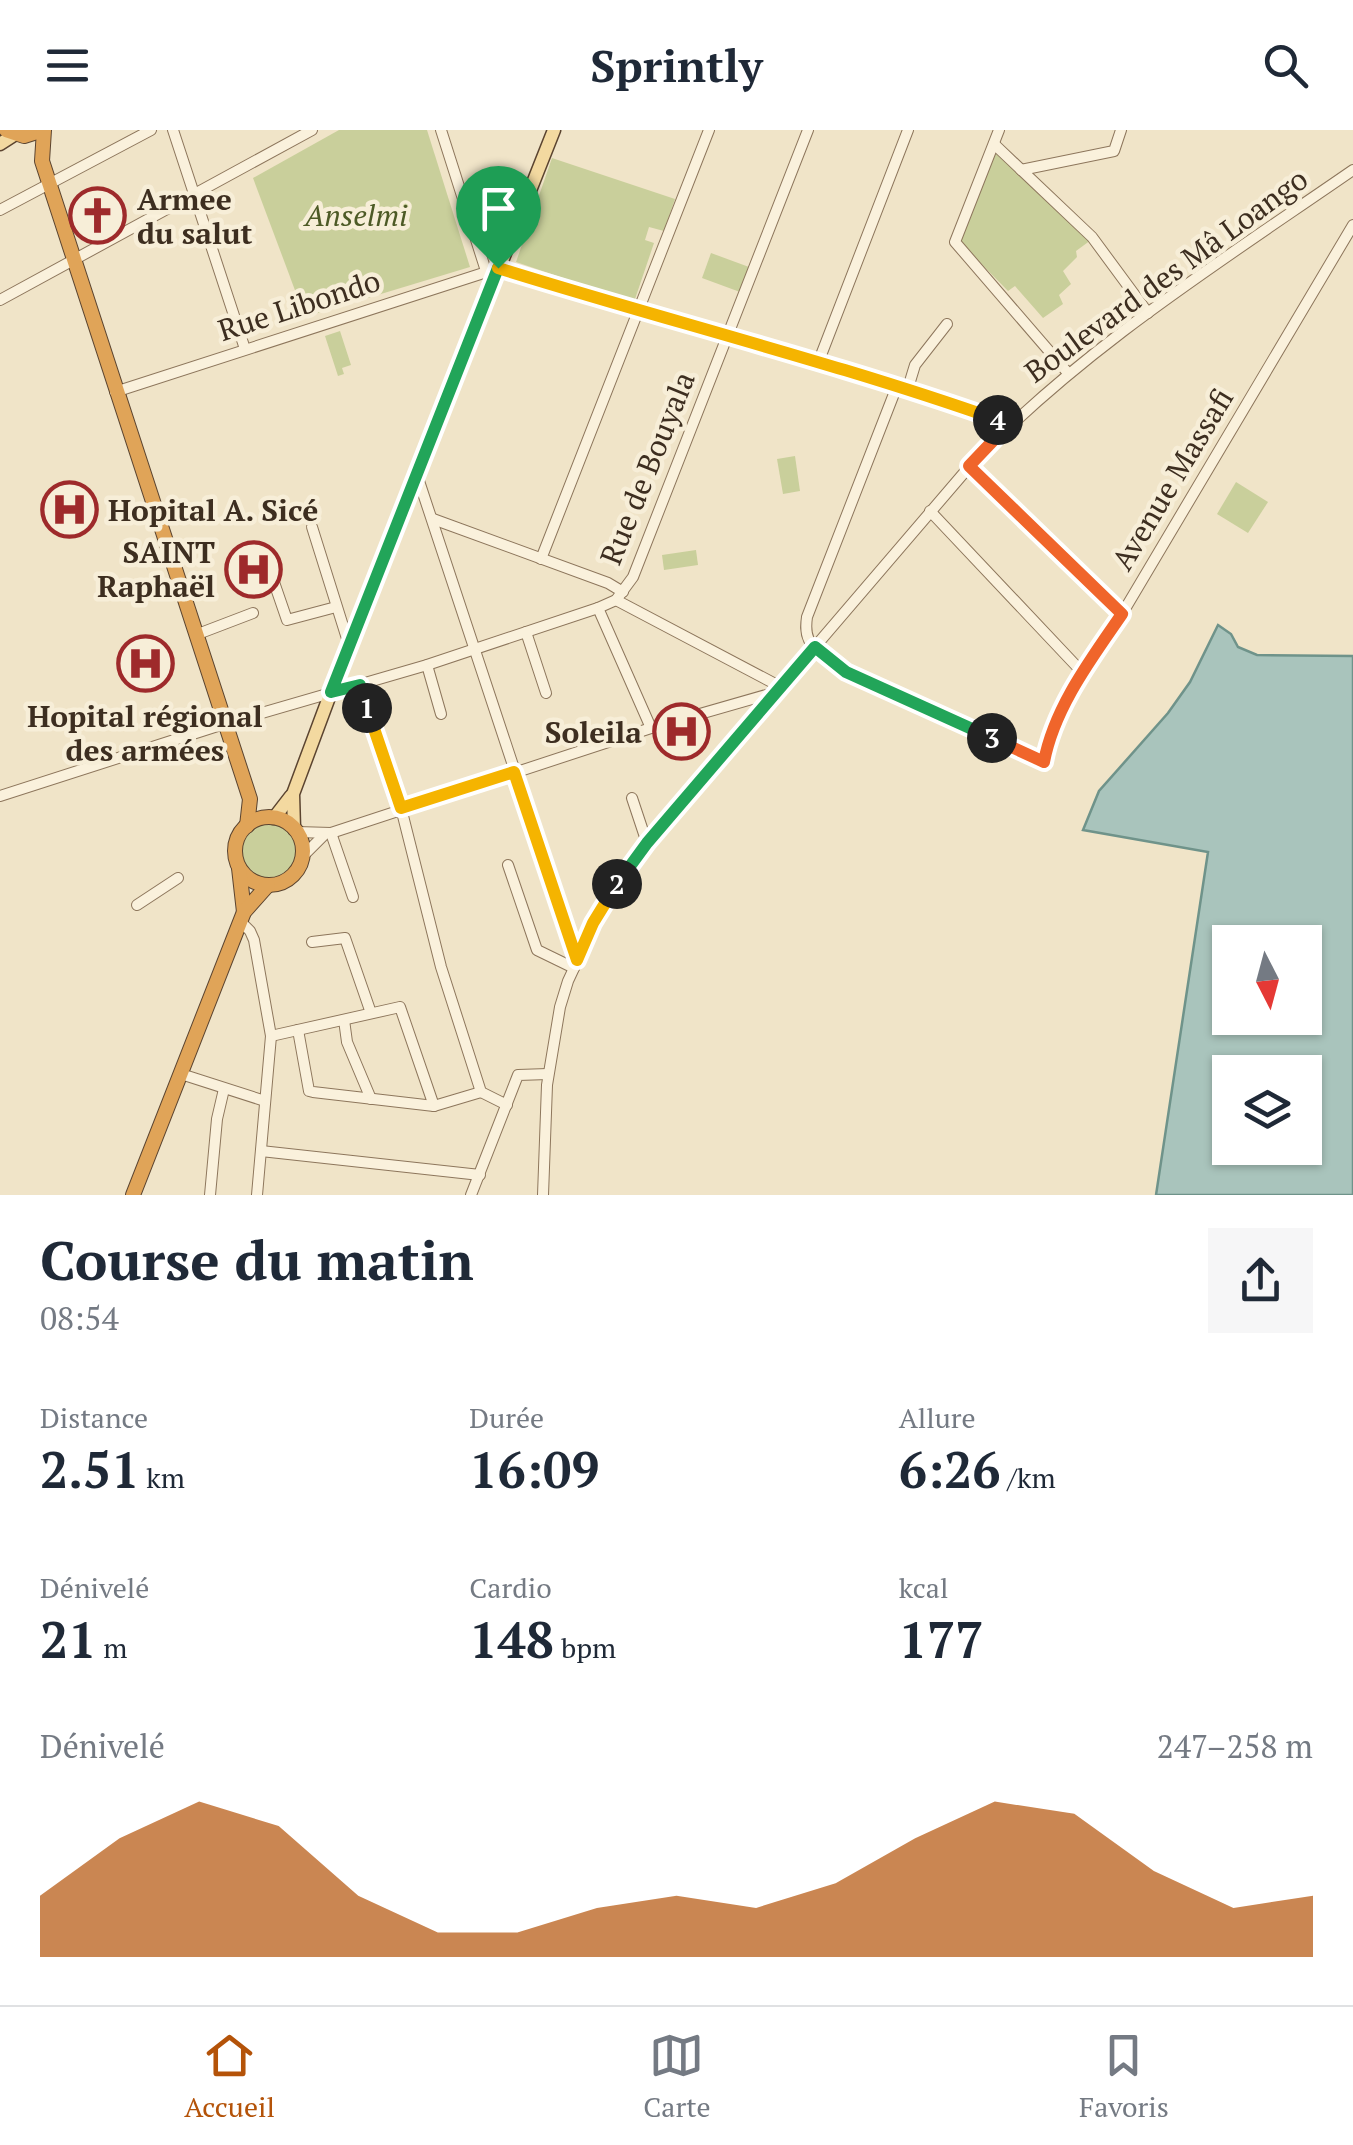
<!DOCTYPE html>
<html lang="fr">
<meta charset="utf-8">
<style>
body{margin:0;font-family:"PT Serif",serif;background:#f6f6f7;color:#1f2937;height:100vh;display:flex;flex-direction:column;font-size:38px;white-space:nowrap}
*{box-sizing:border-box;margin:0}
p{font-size:32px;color:#747a83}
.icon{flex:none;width:55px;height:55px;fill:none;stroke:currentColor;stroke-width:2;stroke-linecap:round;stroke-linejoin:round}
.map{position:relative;height:1065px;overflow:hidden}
.panel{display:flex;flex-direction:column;background:#fff;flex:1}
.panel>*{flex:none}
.needle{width:65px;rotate:174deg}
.buttons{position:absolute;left:1212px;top:795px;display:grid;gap:20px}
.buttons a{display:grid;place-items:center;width:110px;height:110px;border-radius:0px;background:#fff;box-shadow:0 2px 8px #0004;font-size:50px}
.pin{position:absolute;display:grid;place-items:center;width:85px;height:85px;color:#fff;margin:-102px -42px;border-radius:50% 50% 50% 0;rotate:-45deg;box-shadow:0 0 10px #0007}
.pin .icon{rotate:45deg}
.km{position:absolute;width:50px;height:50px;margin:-25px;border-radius:50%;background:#222;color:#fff;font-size:28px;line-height:50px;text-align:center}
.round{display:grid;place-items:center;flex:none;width:105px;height:105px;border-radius:0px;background:#f6f6f7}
.overview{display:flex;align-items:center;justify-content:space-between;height:170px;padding:0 40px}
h1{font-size:55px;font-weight:600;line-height:75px}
.stats{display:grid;grid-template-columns:repeat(3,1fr);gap:15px;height:170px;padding:10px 40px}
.stats div{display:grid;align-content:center}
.stats b{font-size:50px;font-weight:600}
.stats small{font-size:28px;font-weight:400}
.stats p{font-size:28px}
.chart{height:280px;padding:20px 40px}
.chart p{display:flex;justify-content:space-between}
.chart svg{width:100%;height:180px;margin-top:10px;fill:#b45309;opacity:.7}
header{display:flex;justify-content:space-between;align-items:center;height:130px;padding:0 40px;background:#fff;font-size:45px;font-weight:600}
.dock{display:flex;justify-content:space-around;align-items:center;height:140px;border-top:2px solid #e0e1e3;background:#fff;font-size:28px;color:#747a83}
.dock a{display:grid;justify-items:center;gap:5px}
.dock .active{color:#b45309}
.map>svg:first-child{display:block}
</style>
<header><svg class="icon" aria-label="menu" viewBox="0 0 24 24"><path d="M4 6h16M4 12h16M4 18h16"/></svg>Sprintly<svg class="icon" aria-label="search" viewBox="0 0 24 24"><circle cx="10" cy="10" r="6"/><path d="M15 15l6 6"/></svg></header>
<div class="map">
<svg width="1353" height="1065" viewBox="0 0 1353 1065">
<rect width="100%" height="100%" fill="#f0e4c8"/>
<g fill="#c9cf9b">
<path d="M339 0H427L470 137 305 187 253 48Z"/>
<path d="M995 23 1024 43 1091 110 1076 121 1077 127 1063 141 1071 154 1059 165 1063 174 1043 188 1015 156 1008 161 960 112Z"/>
<path d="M552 28 675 69 664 101 649 97 645 110 654 113 634 172 516 132Z"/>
<path d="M711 123 749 137 740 162 702 148Z"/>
<path d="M340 201 351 235 342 238 344 244 338 246 325 206Z"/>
<path d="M795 326 800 361 783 364 777 329Z"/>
<path d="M1236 352 1268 372 1248 403 1217 384Z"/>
<path d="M696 420 698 435 664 440 662 425Z"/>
<circle cx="269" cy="722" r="30"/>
</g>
<path fill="#a9c4bc" stroke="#6f938a" stroke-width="2.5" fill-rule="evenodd" d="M1218 495 1231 504 1238 517 1257 525 1353 526V1065H1156L1208 722 1083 700 1099 661 1168 583 1190 552ZM1230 812H1305V888H1230ZM1230 942H1305V1018H1230Z"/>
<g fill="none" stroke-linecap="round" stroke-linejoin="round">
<defs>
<g id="minor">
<path d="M173 0 245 219"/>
<path d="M441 0 486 141"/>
<path d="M999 0 955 112 1068 243"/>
<path d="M994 14 1092 107 1148 183"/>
<path d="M1021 40 1114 21 1121 0"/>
<path d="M0 80 151 0"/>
<path d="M0 170 312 0"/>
<path d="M818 233 908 0"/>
<path d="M897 256 807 487C806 494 805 502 809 510 828 544 1001 612 1044 632 1054 578 1091 529 1122 484L1353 95"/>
<path d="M908 258 915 235 947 194"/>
<path d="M115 262 499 138 636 181 908 258 1009 294"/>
<path d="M969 337 1122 484"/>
<path d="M417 345 577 829"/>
<path d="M930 381 1082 542"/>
<path d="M433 389 608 453 623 462"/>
<path d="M312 397 349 515"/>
<path d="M266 429 287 490 336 477"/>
<path d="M541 429 709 0"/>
<path d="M616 470 781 557"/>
<path d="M598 478 651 598"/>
<path d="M526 502 546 563"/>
<path d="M198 504 253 483"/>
<path d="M427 535 441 584"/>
<path d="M360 555 401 678 441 837 481 962 507 975"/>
<path d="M0 666 227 593 427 535 598 478 616 470 633 447 808 0"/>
<path d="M632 668 647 713"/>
<path d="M297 702 331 703 651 598 773 563"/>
<path d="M331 703 353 767"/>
<path d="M303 726 325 704"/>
<path d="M508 735 537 820 574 838"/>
<path d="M137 775 178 748"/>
<path d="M240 791 250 801 254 810 271 906 257 1065"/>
<path d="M312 812 345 808 371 883"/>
<path d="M344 890 347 912 371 969"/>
<path d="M298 900 309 961 313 962 434 976 481 962"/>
<path d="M271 906 400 877 434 976"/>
<path d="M181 944 265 971"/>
<path d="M261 1021 480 1045"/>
<path d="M210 1065 217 989 224 959"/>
<path d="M471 1065 518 945 548 944"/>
<path d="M543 1065 547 955 560 877 568 851 604 774 647 713 969 337C1081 219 1220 132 1353 40"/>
</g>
<g id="major">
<path d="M0 14 14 5"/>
<path d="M274 688 291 666"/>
<path d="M294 699 293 664 331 562 554 0"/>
</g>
<g id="highway">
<path d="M6 0 24 6 43 0"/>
<path d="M44 0 42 31 250 669 247 696"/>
<circle cx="269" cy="721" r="34"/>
<path d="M239 738 244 782"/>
<path d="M133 1065 244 782 268 755"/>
</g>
</defs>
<use href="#minor" stroke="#8d765c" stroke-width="12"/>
<use href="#major" stroke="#5b4430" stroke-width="15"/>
<use href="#highway" stroke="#5b4430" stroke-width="16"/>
<use href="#minor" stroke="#faf1dc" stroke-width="10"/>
<use href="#major" stroke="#f3d9a0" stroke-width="12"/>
<use href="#highway" stroke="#e0a458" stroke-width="14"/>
</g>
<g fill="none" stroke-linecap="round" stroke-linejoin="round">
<defs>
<path id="split-1" d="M367 578 360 555 331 562 498 138"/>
<path id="split-2" d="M367 578 401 678 514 642 577 830 593 793 617 754"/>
<path id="split-3" d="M617 754 647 713 815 517 846 542 992 608"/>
<path id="split-4" d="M992 608 1044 632C1054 578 1091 529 1122 484L969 336 1009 294 998 290"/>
<path id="split-5" d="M498 138C664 190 834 232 998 290"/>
</defs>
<use href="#split-1" stroke="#fff" stroke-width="20"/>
<use href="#split-2" stroke="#fff" stroke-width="20"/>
<use href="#split-3" stroke="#fff" stroke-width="20"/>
<use href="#split-4" stroke="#fff" stroke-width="20"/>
<use href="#split-5" stroke="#fff" stroke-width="20"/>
<use href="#split-1" stroke="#22a559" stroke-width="12"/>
<use href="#split-2" stroke="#f5b400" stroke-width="12"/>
<use href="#split-3" stroke="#22a559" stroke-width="12"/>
<use href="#split-4" stroke="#f0652b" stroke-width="12"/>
<use href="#split-5" stroke="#f5b400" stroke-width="12"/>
</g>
<defs>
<symbol id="church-ring" viewBox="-11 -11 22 22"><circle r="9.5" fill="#f7eed8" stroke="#9e2a2b" stroke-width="1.5"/><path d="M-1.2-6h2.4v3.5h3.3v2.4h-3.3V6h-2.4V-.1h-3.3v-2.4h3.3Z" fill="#9e2a2b"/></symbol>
<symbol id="hospital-ring" viewBox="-11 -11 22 22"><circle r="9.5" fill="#f7eed8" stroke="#9e2a2b" stroke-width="1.5"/><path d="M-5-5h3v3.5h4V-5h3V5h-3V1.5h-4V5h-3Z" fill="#9e2a2b"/></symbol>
</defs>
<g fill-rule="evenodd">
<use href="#church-ring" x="66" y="54" width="63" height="63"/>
<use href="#hospital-ring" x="38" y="348" width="63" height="63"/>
<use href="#hospital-ring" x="222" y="408" width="63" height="63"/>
<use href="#hospital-ring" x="114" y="502" width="63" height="63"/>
<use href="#hospital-ring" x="650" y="570" width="63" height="63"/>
</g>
<g text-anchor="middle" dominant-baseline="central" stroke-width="9" stroke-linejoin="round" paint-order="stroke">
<g font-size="30" font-weight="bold" fill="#3d2e20" stroke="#f7eed8" text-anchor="start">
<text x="137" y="69">Armee<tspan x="137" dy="34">du salut</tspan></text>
<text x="108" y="380">Hopital A. Sicé</text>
<text x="215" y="422" text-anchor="end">SAINT<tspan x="215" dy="34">Raphaël</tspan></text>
<text x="145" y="586" text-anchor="middle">Hopital régional<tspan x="145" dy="34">des armées</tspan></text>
<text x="642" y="602" text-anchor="end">Soleila</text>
</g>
<g font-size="30" font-style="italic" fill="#4d5a26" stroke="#f7eed8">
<text x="356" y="85">Anselmi</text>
</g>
<g font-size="30" fill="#3d2e20" stroke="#f7eed8">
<text transform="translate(1166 145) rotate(-36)">Boulevard des Mâ Loango</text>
<text transform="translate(299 175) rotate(-18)">Rue Libondo</text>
<text transform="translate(647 338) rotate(-68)">Rue de Bouyala</text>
<text transform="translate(1172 349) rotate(-59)">Avenue Massafi</text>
</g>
</g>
</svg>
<div class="buttons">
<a><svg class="needle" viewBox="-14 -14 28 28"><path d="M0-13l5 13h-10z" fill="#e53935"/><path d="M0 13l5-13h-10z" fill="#747a83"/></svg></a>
<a><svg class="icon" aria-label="layers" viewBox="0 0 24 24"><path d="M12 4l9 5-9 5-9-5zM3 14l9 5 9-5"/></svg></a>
</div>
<div class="pin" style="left:498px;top:138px;background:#1e9e55"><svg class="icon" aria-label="arrive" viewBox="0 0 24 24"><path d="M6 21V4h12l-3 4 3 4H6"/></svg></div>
<b class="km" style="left:367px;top:578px">1</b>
<b class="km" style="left:617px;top:754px">2</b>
<b class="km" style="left:992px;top:608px">3</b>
<b class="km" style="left:998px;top:290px">4</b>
</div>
<section class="panel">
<div class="overview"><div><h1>Course du matin</h1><p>08:54</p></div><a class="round"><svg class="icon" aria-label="share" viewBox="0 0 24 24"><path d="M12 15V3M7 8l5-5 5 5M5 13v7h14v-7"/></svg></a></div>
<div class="stats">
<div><p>Distance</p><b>2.51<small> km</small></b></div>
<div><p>Durée</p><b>16:09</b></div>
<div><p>Allure</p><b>6:26<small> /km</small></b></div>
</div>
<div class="stats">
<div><p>Dénivelé</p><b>21<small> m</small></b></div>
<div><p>Cardio</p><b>148<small> bpm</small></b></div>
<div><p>kcal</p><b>177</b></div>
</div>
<div class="chart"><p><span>Dénivelé</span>247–258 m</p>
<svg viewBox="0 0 160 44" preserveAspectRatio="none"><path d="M0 44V29L10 15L20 6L30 12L40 29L50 38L60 38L70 32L80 29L90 32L100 26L110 15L120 6L130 9L140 23L150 32L160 29V44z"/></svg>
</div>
</section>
<nav class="dock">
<a class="active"><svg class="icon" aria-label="home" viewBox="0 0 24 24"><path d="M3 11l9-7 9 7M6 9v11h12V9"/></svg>Accueil</a>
<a><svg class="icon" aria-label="map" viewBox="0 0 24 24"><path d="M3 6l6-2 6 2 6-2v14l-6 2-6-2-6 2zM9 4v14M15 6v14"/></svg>Carte</a>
<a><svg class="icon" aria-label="saved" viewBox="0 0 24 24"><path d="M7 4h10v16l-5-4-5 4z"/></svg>Favoris</a>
</nav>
